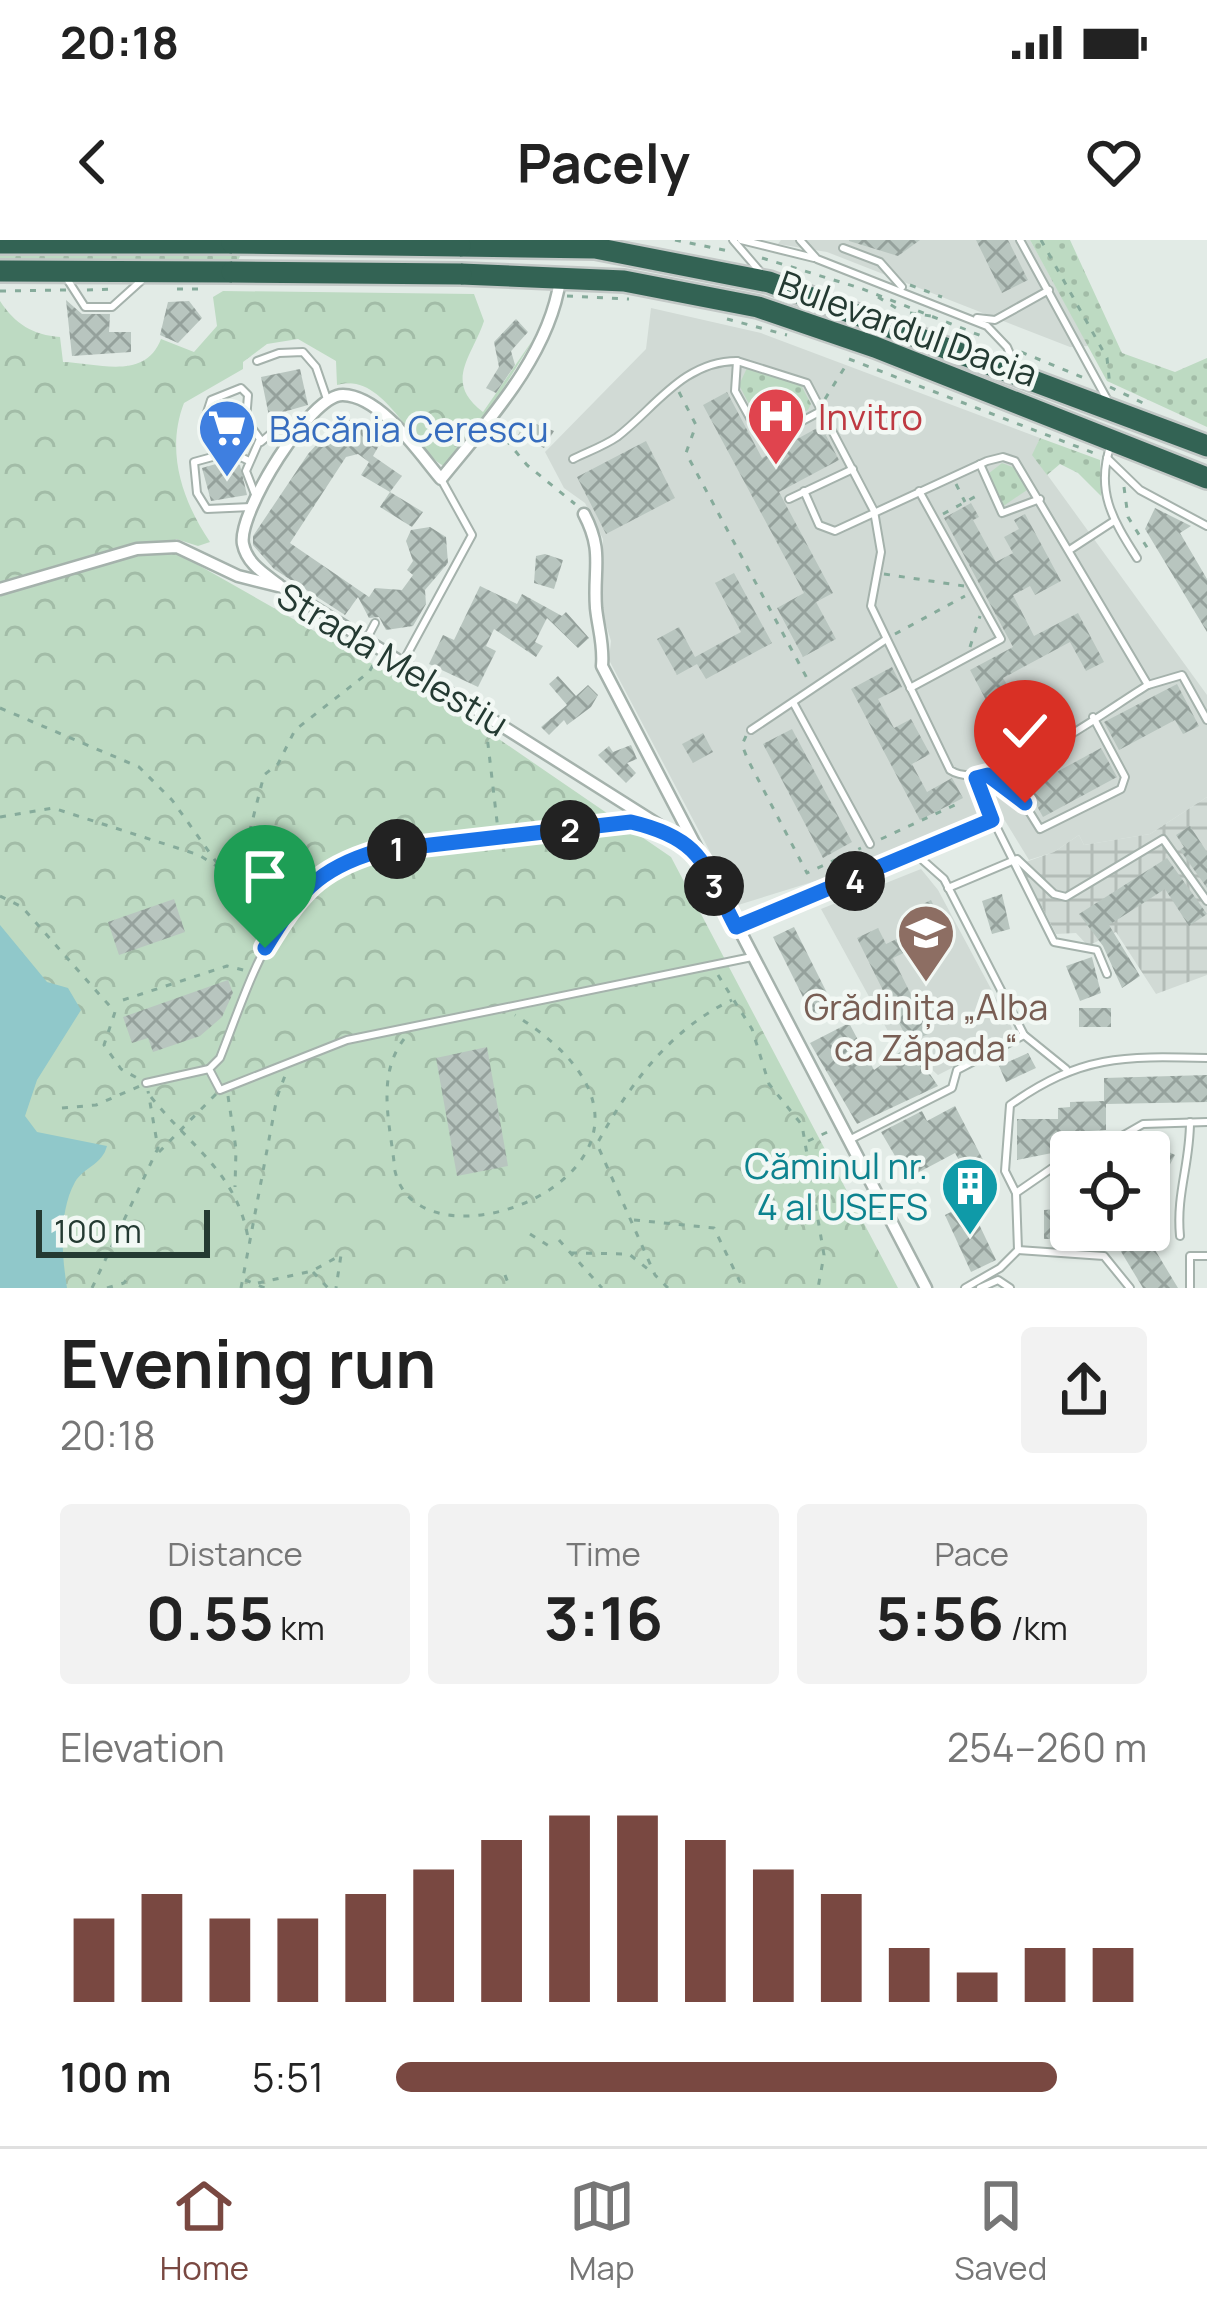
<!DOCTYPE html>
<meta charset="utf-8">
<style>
body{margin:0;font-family:Manrope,sans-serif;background:#f2f2f2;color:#222;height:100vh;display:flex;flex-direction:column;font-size:45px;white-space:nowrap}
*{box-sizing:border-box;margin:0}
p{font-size:39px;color:#767676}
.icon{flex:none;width:66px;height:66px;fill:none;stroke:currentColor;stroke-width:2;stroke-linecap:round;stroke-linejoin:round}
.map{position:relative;height:1048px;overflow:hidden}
.drawer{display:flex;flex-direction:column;background:#fff;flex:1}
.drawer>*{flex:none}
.fabs{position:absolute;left:1050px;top:891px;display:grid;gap:24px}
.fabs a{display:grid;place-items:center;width:120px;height:120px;border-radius:12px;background:#fff;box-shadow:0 3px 9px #0004;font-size:60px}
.scale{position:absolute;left:36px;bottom:30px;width:174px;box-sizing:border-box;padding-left:12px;border:6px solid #243a32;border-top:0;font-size:33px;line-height:42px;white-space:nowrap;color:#243a32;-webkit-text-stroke:9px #f2f8f4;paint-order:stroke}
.pin{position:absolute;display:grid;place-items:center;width:102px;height:102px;color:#fff;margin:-123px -51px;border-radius:50% 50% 50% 0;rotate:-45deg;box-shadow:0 0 12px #0007}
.pin .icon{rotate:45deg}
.km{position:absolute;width:60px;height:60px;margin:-30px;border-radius:50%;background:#222;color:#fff;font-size:33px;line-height:60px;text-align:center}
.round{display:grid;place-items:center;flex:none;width:126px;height:126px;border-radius:12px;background:#f2f2f2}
.headline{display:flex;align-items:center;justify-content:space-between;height:204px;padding:0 60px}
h1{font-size:66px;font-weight:700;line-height:90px}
.metrics{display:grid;grid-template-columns:repeat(3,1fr);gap:18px;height:204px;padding:12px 60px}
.metrics div{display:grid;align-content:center;border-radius:12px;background:#f2f2f2;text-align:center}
.metrics b{font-size:60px;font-weight:700}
.metrics small{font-size:33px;font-weight:400}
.metrics p{font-size:33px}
.chart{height:336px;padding:24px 60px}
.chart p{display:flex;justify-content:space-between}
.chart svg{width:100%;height:216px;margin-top:12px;stroke:#794841;stroke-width:6}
ul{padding:0 60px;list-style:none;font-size:39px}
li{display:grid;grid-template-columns:192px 144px 1fr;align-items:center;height:90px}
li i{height:30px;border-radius:15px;background:#794841}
.status{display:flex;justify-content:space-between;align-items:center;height:84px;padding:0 60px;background:#fff;direction:ltr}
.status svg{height:33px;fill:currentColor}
header{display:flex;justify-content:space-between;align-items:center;height:156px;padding:0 60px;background:#fff;font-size:54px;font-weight:700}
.tabs{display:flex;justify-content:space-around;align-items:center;height:168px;border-top:3px solid #e0e0e0;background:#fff;font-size:33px;color:#767676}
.tabs a{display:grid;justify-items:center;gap:6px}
.tabs .active{color:#794841}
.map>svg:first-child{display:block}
</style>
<div class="status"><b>20:18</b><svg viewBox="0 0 49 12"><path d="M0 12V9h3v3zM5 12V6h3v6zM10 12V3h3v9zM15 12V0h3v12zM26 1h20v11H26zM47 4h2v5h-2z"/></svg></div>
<header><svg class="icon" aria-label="back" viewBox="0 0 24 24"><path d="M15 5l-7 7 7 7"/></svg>Pacely<svg class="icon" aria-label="heart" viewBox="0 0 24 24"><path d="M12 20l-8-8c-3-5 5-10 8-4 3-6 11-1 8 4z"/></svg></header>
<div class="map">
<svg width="1207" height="1048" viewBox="0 0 1207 1048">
<defs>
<pattern id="industrial-grid" width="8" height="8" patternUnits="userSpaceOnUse" patternTransform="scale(3)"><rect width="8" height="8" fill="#d1dad5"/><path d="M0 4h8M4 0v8" fill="none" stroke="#b3bcb7"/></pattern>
<pattern id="grass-dots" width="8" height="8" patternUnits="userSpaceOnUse" patternTransform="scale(3)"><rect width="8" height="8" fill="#bddac2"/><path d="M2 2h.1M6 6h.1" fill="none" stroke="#a2bca7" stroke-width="1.8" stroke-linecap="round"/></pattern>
<pattern id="forest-crowns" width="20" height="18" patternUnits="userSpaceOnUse" patternTransform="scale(3)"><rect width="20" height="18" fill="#bddac2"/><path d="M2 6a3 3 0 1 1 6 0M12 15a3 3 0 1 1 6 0" fill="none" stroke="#a2bca7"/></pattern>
<pattern id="building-cross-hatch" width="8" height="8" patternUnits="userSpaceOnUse" patternTransform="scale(3)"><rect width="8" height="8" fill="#b8c5bf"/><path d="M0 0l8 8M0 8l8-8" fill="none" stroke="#95a19c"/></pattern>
</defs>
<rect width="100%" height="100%" fill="#e2ebe6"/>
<g fill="#d1dad5">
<path d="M781 0H1030L1089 106 1070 107 827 12 778 4Z"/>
<path d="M651 68 761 93 1040 198 1033 215 1207 455V557L1150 594 1084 605 1079 595 1054 612 1029 620 999 571 835 635 738 665 609 420 611 401 601 368 603 299 585 263 564 248 545 212 646 109Z"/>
<path d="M921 629 938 650 1012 788 1007 800 938 835 908 808 895 804 821 669Z"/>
</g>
<path fill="url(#industrial-grid)" d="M1207 557V735L1156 754 1116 692 1088 706 1076 693 1056 694 1020 624 1054 612 1079 595 1084 605 1150 594Z"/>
<g fill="url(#grass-dots)">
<path d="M1030 0H1070L1122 113 1175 132 1207 118V187L1107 141Z"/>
<path d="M0 15 240 16 238 21 0 20Z"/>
<path d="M747 128 801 145 811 164 808 170 771 191 762 189 739 145Z"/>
<path d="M1040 198 1100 220 1101 256 1078 233 1060 224 1047 235 1032 215Z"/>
<path d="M1002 223 1015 228 1027 250 1002 267 988 234Z"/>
</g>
<path fill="url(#forest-crowns)" d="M223 51 474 54 484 81C472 117 443 142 483 172L539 91 483 181 446 227C412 211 385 130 337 145L336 121 298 99 267 104 243 122V129L184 163C165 212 183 262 210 302L198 306 176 299 170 309 471 480 671 617 898 1048H0V61C15 84 33 95 60 97L63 122C98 123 145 141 161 99L194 112 217 86 213 57Z"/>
<path fill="#90c8ca" d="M0 685 47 742 68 748 81 770 37 840 25 876 37 892 107 906C102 925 84 927 75 942 58 973 62 1016 67 1048H0Z"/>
<g fill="url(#building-cross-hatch)">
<path d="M920 0 898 16 849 1V0Z"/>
<path d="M976 0H1008L1028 40 1002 53Z"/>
<path d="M66 60 82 74H110L109 92H131V112L72 116Z"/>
<path d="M189 61 202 78 178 103 160 95 168 62Z"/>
<path d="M516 79 528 92 511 111 515 125 496 153 486 148 499 127 494 102Z"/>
<path d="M300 129 308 165 269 176 261 137Z"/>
<path d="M727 152 762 218 821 186 839 220 779 252 833 353 816 362 836 399 803 417 777 368 804 353 703 165Z"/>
<path d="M362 179 385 195 373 216 402 236 390 252 361 235 369 222 358 214 346 217 290 303 369 357 375 348 402 350 413 335 407 330 413 321 406 301 411 290 430 287 446 297 448 323 425 350 426 364 413 386 386 390 379 377 369 378 358 357 345 375 274 329 253 305V296L308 214 338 181Z"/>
<path d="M526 180 554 191 544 208 518 195Z"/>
<path d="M646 201 675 258 606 294 577 237Z"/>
<path d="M230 220 240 225 247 255 211 261 202 228Z"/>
<path d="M390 252 423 272 412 287 380 267Z"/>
<path d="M971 263 979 277 973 280 996 322 1013 313 1004 297 1019 289 1014 280 1025 274 1061 341 1035 355 1030 346 1013 355 1034 396 1078 373 1104 422 1086 431 1070 402 1003 438 1038 495 1012 509 970 430 1013 407 944 278Z"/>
<path d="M1155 268 1191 286 1180 293 1207 339V392L1145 289Z"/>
<path d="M545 314 563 320 554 349 534 343 536 316Z"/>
<path d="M734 333 772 403 706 439 697 424 677 435 657 399 679 387 695 417 741 392 715 343Z"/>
<path d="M480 346 517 364 522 354 562 376 566 372 589 398 578 408 547 378 535 402 543 406 536 417 494 389 486 406 496 411 478 447 429 424 443 395 454 400Z"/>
<path d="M892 427 902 447 878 459 894 488 911 479 930 514 912 524 927 552 952 538 963 558 920 580 851 449Z"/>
<path d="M558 436 576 456 588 445 598 455 591 467 567 485 564 480 549 495 541 487 567 465 549 444Z"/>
<path d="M1177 444 1199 486 1183 494 1175 480 1119 510 1104 482Z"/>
<path d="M792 489 852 602 823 618 763 504Z"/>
<path d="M703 493 713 512 693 523 682 504Z"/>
<path d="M631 505 637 519 627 523 636 533 626 543 598 515 609 506 613 512Z"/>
<path d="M1101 508 1117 537 1043 577 1027 548Z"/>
<path d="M1190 586 1207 612V648L1180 610 1184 607 1176 595Z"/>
<path d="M1167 618 1207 674 1189 686 1165 649 1109 685 1140 736 1122 748 1103 706 1079 674Z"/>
<path d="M1002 654 1010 689 992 694 982 661Z"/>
<path d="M174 659 185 692 119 715 108 682Z"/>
<path d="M931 660 951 701 927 712 923 704 893 718 930 793 909 803 857 698 878 688 886 704 916 690 907 672Z"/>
<path d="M794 687 834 767 813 777 773 697Z"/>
<path d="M1092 717 1101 753 1080 761 1066 726Z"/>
<path d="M228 740 233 753 222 777 200 796 153 812 148 798 132 803 123 777Z"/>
<rect x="1079" y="768" width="32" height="19"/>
<path d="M849 783 874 830 910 805 938 846 857 884 810 803Z"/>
<path d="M487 807 508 926 457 936 436 818Z"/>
<path d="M1028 813 1036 828 1006 842 999 826Z"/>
<path d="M1207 835V862L1106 864V890L1057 893V912L1017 920V879H1058V868L1070 867V862L1104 861V838Z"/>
<path d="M955 866 992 937 973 946 955 913 908 938 881 892 922 871 927 881Z"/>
<path d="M1149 902 1175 915 1149 964V912H1144Z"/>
<path d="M969 963 996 1020 971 1032 945 975Z"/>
<path d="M1071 968V990H1102V998L1044 999V970Z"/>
<path d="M1108 990H1143L1178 1048H1143Z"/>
</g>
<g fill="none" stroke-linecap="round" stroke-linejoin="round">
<defs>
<g id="lane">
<path d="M733 0 763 35"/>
<path d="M741 0 814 18"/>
<path d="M800 0 817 19 987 86 1007 107 1017 130"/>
<path d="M1020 0 1108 161"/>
<path d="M843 8 880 22 902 47"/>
<path d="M67 39 85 67H112L142 40"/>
<path d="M977 78 995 80 1049 50"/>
<path d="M257 121 279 113 303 112 316 127 327 159"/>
<path d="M261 202 281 185"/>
<path d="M1111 204C1095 250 1112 279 1137 318"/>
<path d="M227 213 194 222 197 253 207 269 251 267"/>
<path d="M1107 218 1140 250 1207 286"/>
<path d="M573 219C587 212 604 206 617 197 654 169 683 121 737 121"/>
<path d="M249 221 220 207 203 185 211 160 241 148 248 155 246 180 260 199 246 231 256 257"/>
<path d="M980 224 1002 273 1040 259"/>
<path d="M804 251 819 285 835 291 987 221 1003 217 1015 221 1148 445C1107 469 993 558 950 530L871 366 881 312 874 271 807 143 737 121 735 151 760 196 772 197 821 171"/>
<path d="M789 259 853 229"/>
<path d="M1071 309 1114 281"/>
<path d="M366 400 375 383"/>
<path d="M403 422 472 295 441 239"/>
<path d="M1148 445 1182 435 1207 480"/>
<path d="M910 448 1001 399 919 251"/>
<path d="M794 464 870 604"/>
<path d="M751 490 885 400"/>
<path d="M988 535 1022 560 1040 589 1121 549 1125 537 1093 477"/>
<path d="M993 580 1054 702 1097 710 1107 734"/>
<path d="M657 588 631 582 378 611C277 641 255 729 220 818L209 829 220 850 347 800 752 717"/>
<path d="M918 616 944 639 1024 795 1066 829"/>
<path d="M948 648 1017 619 1054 654 1066 657 1163 599 1207 661"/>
<path d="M740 686 993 580 976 537"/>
<path d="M146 843 209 829"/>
<path d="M851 899 952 848 957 830 1024 795"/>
<path d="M1076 912 1108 904 1143 884 1207 882"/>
<path d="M1053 928 1071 947"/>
<path d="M1016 953 1071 915"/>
<path d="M1180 996C1176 954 1190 924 1190 882"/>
<path d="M1018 1010 1104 1016 1130 1048"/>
<path d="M965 1048 1000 1028 1018 1010 1016 953 1005 931 1010 865C1081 815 1122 816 1207 818"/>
<path d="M980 1048 998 1040 1010 1048"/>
<path d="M1190 1048V1016H1207"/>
</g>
<g id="street">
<path d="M584 274C604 312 593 328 596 368 598 388 604 404 602 426L926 1048"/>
<path d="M279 345C265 334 247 324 243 304 237 274 310 154 343 155 381 156 419 213 441 239 487 182 549 116 560 40"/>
<path d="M0 349 137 309 177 307 238 336 282 347 692 606"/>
</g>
<g id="highway">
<path d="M0 3H232"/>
<path d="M460 6 595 8 769 42 1207 206"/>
<path d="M0 31 232 32"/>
<path d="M461 34 624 41 758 67 875 107 1207 238"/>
</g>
</defs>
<use href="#lane" stroke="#a5b2ac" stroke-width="10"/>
<use href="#street" stroke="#a5b2ac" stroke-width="15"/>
<use href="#highway" stroke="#c2c8c6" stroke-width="26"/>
<g stroke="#86ab9b" stroke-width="3" stroke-dasharray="6 9" stroke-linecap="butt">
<path d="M675 0 729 11"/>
<path d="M1041 0 1107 118 1110 147"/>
<path d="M762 18 860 48 984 97"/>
<path d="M910 45 942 57"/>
<path d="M177 49H204"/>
<path d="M87 50 114 49"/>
<path d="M0 51 66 50"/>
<path d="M567 56 629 59"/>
<path d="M878 57 896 68"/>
<path d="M910 73 931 76"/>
<path d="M727 79 787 95"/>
<path d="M1021 112 1084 138"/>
<path d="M849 119 1099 215"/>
<path d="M1110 147 1145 164"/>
<path d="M679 152 696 185 686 213 809 442"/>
<path d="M825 159 848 122"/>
<path d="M496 188 527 225 575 264"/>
<path d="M956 244 965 262"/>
<path d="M1124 247 1128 277 1148 309"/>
<path d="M943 274 982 253"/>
<path d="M884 334 964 346"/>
<path d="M895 394 965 356"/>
<path d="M970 407 980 376"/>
<path d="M0 468 139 527 172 560 217 623"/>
<path d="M486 487 498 590"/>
<path d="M746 496 742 505 748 520 807 633 861 608"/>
<path d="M0 577 53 568 199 615 223 630 260 702"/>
<path d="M881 599 955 565"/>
<path d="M224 629 250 590 264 535 278 524 295 490 369 432 377 418"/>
<path d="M0 656 22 667 115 772 104 805 121 829 139 839"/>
<path d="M718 735 752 789 769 844 802 885 824 1015 818 1048"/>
<path d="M123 760 227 726 247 731"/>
<path d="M404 799C375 837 391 887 395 931 422 1048 740 916 515 775"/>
<path d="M228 856 236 909 235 947"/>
<path d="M151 857C190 906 237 933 248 998"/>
<path d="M62 868 96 865 140 846"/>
<path d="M808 901 832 890"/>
<path d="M159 912 216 854"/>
<path d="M634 980 714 988 743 1048"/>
<path d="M530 994 549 1006"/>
<path d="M559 1000 602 1048"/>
<path d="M571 1013 629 1014 654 1034"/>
<path d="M313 1032 328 1048"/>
<path d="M505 1035 510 1048"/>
<path d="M245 1040 265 1048"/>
<path d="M258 1043 312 1031 341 1015 336 1048"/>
<path d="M92 1048 158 908 148 851"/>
<path d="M107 1048 124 1043 131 1033"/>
<path d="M241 1048 277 857 286 833"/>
<path d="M668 1048 655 1035 597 904C629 845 670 789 732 760"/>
</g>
<use href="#lane" stroke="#fff" stroke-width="6"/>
<use href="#street" stroke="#fff" stroke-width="10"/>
<use href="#highway" stroke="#336354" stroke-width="21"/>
<defs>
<g id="highway-bridge">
<path d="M232 3 460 6"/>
<path d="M232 32 461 34"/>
</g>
</defs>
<use href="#highway-bridge" stroke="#c2c8c6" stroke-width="26" stroke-linecap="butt"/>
<use href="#highway-bridge" stroke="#336354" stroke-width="21"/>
</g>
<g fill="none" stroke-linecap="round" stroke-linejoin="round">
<defs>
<path id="route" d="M265 708C298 654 316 629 378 611L631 582C704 599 704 626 736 687L992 580 976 538 988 535 1025 563"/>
</defs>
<use href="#route" stroke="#fff" stroke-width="24"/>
<use href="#route" stroke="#1a73e8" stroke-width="15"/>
</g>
<defs>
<symbol id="hospital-pin" viewBox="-11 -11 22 30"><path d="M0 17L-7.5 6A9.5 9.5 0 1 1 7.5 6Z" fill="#e0444e" stroke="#f2f8f4"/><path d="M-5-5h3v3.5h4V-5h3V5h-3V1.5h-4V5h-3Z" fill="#fff"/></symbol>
<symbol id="supermarket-pin" viewBox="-11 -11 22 30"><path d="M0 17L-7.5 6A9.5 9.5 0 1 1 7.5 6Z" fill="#3f7fe0" stroke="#f2f8f4"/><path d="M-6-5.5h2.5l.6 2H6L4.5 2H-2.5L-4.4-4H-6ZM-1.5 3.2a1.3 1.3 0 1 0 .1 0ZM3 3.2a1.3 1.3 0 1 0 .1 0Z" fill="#fff"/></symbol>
<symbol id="school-pin" viewBox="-11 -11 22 30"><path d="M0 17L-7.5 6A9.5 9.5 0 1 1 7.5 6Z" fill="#8d6e63" stroke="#f2f8f4"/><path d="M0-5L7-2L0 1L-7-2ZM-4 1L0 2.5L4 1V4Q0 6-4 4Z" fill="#fff"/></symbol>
<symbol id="building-pin" viewBox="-11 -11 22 30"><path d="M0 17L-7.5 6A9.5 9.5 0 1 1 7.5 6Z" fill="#0f9aa8" stroke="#f2f8f4"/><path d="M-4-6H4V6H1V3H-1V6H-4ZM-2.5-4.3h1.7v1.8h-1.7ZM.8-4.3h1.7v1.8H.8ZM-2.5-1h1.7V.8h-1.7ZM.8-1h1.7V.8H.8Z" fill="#fff"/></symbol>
</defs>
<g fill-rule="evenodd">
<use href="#hospital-pin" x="743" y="143" width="66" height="90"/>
<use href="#supermarket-pin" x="194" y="155" width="66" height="90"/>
<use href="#school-pin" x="893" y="660" width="66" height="90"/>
<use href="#building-pin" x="937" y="913" width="66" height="90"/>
</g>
<g text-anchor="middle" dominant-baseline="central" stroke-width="9" stroke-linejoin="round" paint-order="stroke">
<g font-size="36" fill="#243a32" stroke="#f2f8f4">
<text transform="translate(908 88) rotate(20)">Bulevardul Dacia</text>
<text transform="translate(393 419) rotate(31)">Strada Melestiu</text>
</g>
<g font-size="36" fill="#be3a42" stroke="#f2f8f4" text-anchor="start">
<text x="818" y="176">Invitro</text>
</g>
<g font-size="36" fill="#366cbe" stroke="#f2f8f4" text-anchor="start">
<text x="269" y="188">Băcănia Cerescu</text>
</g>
<g font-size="36" fill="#785e54" stroke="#f2f8f4">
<text x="926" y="766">Grădinița „Alba<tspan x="926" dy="41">ca Zăpada“</tspan></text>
</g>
<g font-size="36" fill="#0d838f" stroke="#f2f8f4" text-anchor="end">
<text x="928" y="925">Căminul nr.<tspan x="928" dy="41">4 al USEFS</tspan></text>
</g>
</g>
</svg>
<div class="fabs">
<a><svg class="icon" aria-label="locate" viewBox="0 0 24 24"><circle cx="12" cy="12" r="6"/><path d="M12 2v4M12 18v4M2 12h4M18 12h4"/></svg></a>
</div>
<div class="scale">100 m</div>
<div class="pin" style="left:265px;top:708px;background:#1e9e55"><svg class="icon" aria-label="arrive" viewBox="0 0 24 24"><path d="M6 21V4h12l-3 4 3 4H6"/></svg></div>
<div class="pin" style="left:1025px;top:563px;background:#d93025"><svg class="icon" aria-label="check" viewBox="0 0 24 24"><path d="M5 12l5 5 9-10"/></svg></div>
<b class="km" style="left:397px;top:609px">1</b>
<b class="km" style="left:570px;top:590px">2</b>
<b class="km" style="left:714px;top:646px">3</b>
<b class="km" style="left:855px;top:641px">4</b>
</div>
<section class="drawer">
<div class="headline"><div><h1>Evening run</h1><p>20:18</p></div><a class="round"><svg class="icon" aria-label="share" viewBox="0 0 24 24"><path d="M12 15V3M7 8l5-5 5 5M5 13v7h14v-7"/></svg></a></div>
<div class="metrics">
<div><p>Distance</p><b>0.55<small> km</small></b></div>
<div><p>Time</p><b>3:16</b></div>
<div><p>Pace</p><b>5:56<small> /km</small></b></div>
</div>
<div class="chart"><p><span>Elevation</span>254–260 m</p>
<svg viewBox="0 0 160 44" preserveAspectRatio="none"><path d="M5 44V27M15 44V22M25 44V27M35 44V27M45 44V22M55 44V17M65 44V11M75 44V6M85 44V6M95 44V11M105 44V17M115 44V22M125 44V33M135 44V38M145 44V33M155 44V33"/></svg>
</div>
<ul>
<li><b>100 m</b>5:51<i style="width:88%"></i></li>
</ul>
</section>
<nav class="tabs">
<a class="active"><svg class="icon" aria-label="home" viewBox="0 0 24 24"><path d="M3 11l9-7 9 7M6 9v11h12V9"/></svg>Home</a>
<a><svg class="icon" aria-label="map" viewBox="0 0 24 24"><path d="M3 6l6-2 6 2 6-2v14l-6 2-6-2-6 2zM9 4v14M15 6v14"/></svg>Map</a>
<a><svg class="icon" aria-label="saved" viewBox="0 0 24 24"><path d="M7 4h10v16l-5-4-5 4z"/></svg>Saved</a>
</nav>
